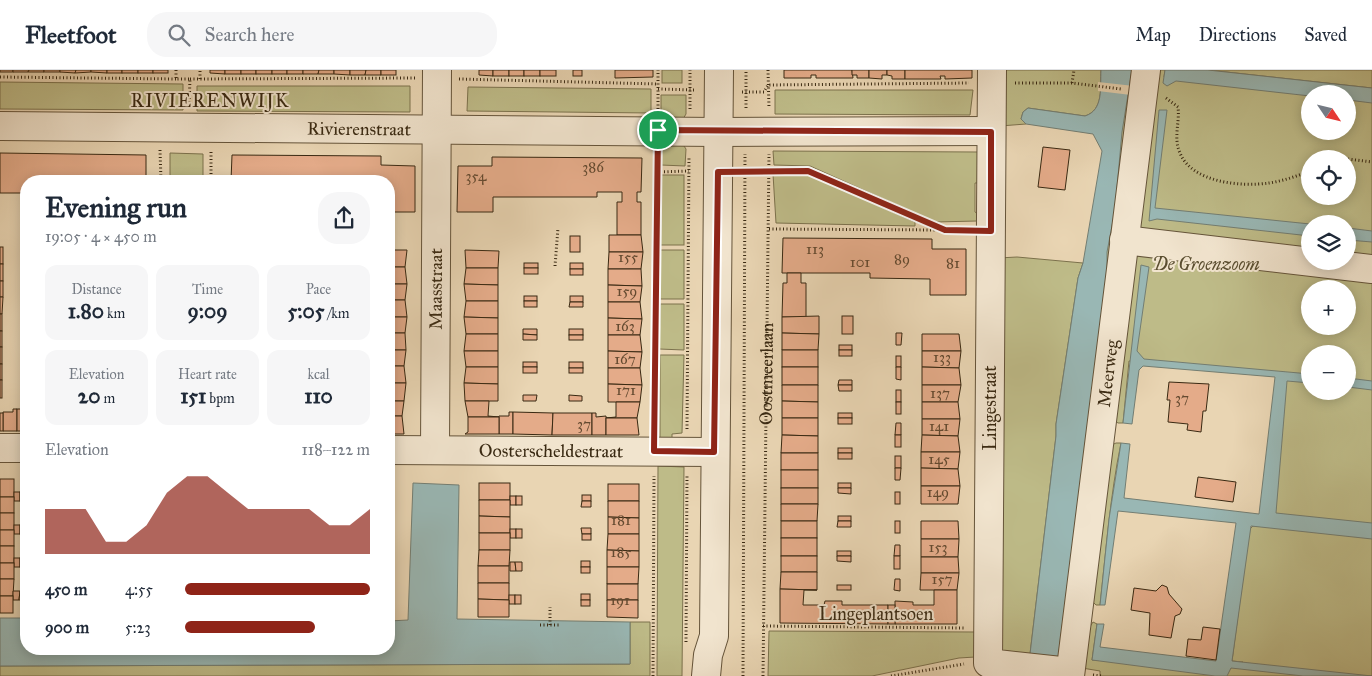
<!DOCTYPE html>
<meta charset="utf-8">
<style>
body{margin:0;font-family:"IM FELL Great Primer",serif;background:#f6f6f7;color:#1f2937;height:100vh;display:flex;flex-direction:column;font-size:19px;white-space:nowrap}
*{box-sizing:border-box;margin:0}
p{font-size:16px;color:#747a83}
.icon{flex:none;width:28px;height:28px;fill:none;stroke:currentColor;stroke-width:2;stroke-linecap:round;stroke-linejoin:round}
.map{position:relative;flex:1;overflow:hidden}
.panel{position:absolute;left:20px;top:105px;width:375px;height:480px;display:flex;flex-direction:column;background:#fff;border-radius:20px;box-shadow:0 2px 12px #0003}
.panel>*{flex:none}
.needle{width:32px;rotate:125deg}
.tools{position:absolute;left:1301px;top:15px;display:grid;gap:10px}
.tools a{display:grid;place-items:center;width:55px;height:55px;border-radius:50%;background:#fff;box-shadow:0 2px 12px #0003;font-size:25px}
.pin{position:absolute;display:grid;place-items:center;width:42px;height:42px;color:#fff;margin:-21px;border:2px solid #fff;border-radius:50%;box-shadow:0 1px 5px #0007}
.round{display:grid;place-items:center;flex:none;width:52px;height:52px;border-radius:20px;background:#f6f6f7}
.head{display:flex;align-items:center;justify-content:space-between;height:85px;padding:0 25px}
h1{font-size:28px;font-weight:700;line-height:38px}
.metrics{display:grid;grid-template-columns:repeat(3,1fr);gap:8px;height:85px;padding:5px 25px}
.metrics div{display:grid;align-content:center;border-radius:12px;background:#f6f6f7;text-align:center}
.metrics b{font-size:21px;font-weight:700}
.metrics small{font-size:14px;font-weight:400}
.metrics p{font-size:14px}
.chart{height:140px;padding:10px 25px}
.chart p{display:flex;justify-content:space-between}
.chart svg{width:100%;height:90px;margin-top:5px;fill:#8f2418;opacity:.7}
ul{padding:0 25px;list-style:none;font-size:16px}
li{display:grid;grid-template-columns:80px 60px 1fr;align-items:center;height:38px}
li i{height:12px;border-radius:6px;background:#8f2418}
header{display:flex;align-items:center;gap:30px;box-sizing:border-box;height:70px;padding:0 25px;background:#fff;border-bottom:1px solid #e0e1e3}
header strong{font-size:24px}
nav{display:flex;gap:28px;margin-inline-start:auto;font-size:18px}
.search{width:350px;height:45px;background:#f6f6f7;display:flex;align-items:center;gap:12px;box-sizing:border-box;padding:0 18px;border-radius:20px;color:#747a83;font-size:19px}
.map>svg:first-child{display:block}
</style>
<header>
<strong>Fleetfoot</strong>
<div class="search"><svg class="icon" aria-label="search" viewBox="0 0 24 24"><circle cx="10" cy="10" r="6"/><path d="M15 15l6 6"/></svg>Search here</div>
<nav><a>Map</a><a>Directions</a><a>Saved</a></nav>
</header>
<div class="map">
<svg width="1372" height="606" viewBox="0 0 1372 606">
<rect width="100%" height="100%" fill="#e9d5b3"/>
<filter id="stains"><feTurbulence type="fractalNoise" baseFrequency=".004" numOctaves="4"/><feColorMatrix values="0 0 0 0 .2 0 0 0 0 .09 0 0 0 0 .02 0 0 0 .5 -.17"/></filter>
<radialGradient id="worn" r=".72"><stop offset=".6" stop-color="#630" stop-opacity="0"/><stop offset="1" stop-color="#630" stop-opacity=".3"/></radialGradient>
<g fill="#bebb88" stroke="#7c724d" fill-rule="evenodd">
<rect x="662" y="0" width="20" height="13"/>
<path d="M1000 0H1101C1100 17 1104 40 1085 46L1028 38 1023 42 1021 49 1026 54 1000 56Z"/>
<path d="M1152 0H1165L1164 7 1310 24V61H1348V27L1372 29V606H1100V601L1082 598V569L1093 552 1097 554 1092 590 1231 598 1243 592 1232 591 1249 460 1253 456H1261L1281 306 1129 291 1123 353H1118L1108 346 1061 572 1071 471 1079 430 1088 287 1128 3ZM1310 89H1348V126H1310ZM1310 154H1348V191H1310ZM1310 219H1348V256H1310ZM1310 284H1348V321H1310Z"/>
<path d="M1208 0H1372V18Z"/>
<path d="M0 12 183 14V40L0 39Z"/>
<path d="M197 16H410V42L197 41Z"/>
<path d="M468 17 651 19V43L467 41Z"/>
<path d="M775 20H973L970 45 775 44Z"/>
<path d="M661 25H686V44L683 49 661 50Z"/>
<path d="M661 70 682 73 686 79 685 96 661 95Z"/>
<path d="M773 81 979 82V113H975V142L978 144 977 151 935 152 810 96 774 95Z"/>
<path d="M170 83 203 84V111H170Z"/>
<path d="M773 104H808L915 152V156L776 153Z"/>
<rect x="660" y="105" width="24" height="70"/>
<path d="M660 180H684V229H659Z"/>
<path d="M1017 187 1083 193 1078 208 1056 354V366L1030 584 1000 580 998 188Z"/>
<path d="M660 234H684V280L659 279Z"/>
<path d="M660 285H684L682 363 672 364V370H660Z"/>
<path d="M1116 373H1121C1110 426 1106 481 1100 535H1096L1092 531 1105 378Z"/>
<path d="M658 396 684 397 682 606H657Z"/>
<path d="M630 552H650V606H0V596L630 594Z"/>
<path d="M769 561 975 562V587L959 588 872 606H768Z"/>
</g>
<g fill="#99b7b4" stroke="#737e73">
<path d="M1101 0H1132L1122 62 1115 140 1107 182V201L1058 589 1030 584 1056 366V354L1078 208 1083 193 1102 81 1093 64 1026 54 1021 49 1023 42 1028 38 1085 46C1104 40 1100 17 1101 0Z"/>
<path d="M1165 0H1208L1372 18V33L1348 30V24H1310V26L1176 11 1167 16 1163 13Z"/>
<path d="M1159 40H1167L1155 138 1310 154V166L1157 149 1149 151Z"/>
<path d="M1348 158 1372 161V172L1348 170Z"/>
<path d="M1141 195 1149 197 1137 281 1144 289 1310 304V313L1287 311 1276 443 1372 453V469L1251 456 1232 591 1372 606H1303L1231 598 1227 606H1215L1092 590 1097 554H1104L1100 577 1216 591 1236 453 1118 441 1105 535H1100L1109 449 1121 373 1130 374 1124 428 1259 444 1275 307 1143 296 1139 300 1132 354 1123 353Z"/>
<path d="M1348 308 1372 311V320L1348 317Z"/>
<path d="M413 413 459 415 457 549 630 552V594L0 596V548H26V579H389V551L408 550Z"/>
</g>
<path fill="#e9d5b3" d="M1098 12 1134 16 1131 25 1098 21Z"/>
<g fill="#e4ab89" stroke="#392912">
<rect x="0" y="0" width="13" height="2"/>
<path d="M13 0H29L28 2H13Z"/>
<path d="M29 0H44V2H28Z"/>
<rect x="44" y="0" width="16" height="2"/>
<path d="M60 0H76L75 3 60 2Z"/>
<path d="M76 0H91V2L75 3Z"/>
<path d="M91 0H107V3L91 2Z"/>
<rect x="107" y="0" width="15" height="3"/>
<rect x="122" y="0" width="16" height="3"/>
<rect x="138" y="0" width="15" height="3"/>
<rect x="153" y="0" width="15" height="3"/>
<path d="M210 0H225V4L210 3Z"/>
<rect x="225" y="0" width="16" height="4"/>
<rect x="241" y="0" width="15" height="4"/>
<rect x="256" y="0" width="16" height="4"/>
<rect x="272" y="0" width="15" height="4"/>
<rect x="287" y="0" width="16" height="4"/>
<path d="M303 0H319L318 4H303Z"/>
<path d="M319 0H334V4H318Z"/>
<path d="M334 0H350V5L334 4Z"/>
<path d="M350 0H366L365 5H350Z"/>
<path d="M366 0H381V5H365Z"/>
<rect x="381" y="0" width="15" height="5"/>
<path d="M479 0H493V6L479 5Z"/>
<rect x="493" y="0" width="16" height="6"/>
<rect x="509" y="0" width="15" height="6"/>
<rect x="524" y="0" width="16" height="6"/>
<rect x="540" y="0" width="16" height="6"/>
<rect x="573" y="0" width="9" height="6"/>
<path d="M615 0H653V7L615 8Z"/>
<path d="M784 0H852L853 8H816V5H811V8H784Z"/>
<path d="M852 0H869V8H857V5H852Z"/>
<path d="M869 0H887V5H882V9L869 8Z"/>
<path d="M887 0H905V9H892V6L887 5Z"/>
<path d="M905 0H972V8L945 9V6H940L941 9H905Z"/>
<path d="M1043 77 1070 80 1065 120 1038 117Z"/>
<path d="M0 83 146 85V111H26V123H0Z"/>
<path d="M232 85 381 86V95L415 96V142H389V111H231Z"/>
<path d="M492 87 642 88 641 122H637V132H641V165H617V132H622V122H597V127H493V142H457L458 96H492Z"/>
<path d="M609 165H641L643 182H609Z"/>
<rect x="570" y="166" width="10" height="16"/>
<path d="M783 168 932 169V179H966V225H930V209L870 208V203H782Z"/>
<rect x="0" y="177" width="3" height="17"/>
<path d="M389 180H407L405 197H389Z"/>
<path d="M465 180 499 181 498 198H466Z"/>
<path d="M609 182H643L641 199H608Z"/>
<rect x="524" y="193" width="14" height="5"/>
<rect x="570" y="193" width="13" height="6"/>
<rect x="0" y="194" width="3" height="17"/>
<path d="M389 197H405L407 214H389Z"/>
<path d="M466 198H498V215L464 214Z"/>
<rect x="524" y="198" width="14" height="6"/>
<rect x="570" y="199" width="13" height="6"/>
<path d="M608 199H641L642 216 608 215Z"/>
<path d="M787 203H801V213H806V247H782L783 213H787Z"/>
<rect x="0" y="211" width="3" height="16"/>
<path d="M389 214H407L405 230H389Z"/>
<path d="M464 214 498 215V231H466Z"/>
<path d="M608 215 642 216 640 232H608Z"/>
<rect x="524" y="226" width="13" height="5"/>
<rect x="570" y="226" width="13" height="6"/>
<path d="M0 227H3L2 244H0Z"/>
<path d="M389 230H405L407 247H389Z"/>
<path d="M466 231H498V248L464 247Z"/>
<rect x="524" y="231" width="13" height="6"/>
<path d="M570 232H583V237H569Z"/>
<path d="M608 232H640L642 249 608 248Z"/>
<rect x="0" y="244" width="2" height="17"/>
<path d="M819 246V264L782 263V247Z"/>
<rect x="842" y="246" width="11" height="18"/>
<path d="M389 247H407L405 263H389Z"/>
<path d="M464 247 498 248V264H466Z"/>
<path d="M608 248 642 249 640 265H608Z"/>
<path d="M523 259H537V265L523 264Z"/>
<rect x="569" y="259" width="14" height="6"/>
<rect x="0" y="261" width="2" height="16"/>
<path d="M389 263H405L406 280H389Z"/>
<path d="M782 263 819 264 818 280H782Z"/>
<path d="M896 263H902L901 275H896Z"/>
<path d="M466 264H498V281H464Z"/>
<path d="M523 264 537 265V270H523Z"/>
<path d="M922 264H959L961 281H922Z"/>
<rect x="569" y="265" width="14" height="5"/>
<path d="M608 265H640L642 282 608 281Z"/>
<rect x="839" y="275" width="13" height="5"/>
<rect x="0" y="277" width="2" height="17"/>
<path d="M389 280H406L404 296H389Z"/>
<rect x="782" y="280" width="36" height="17"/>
<rect x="839" y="280" width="13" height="6"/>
<path d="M464 281H498V297H466Z"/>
<path d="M608 281 642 282 640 298H608Z"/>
<path d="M922 281H961L959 298 922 297Z"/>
<rect x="896" y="286" width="5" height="11"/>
<rect x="523" y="292" width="14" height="5"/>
<rect x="569" y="292" width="14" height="6"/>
<rect x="0" y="294" width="2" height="16"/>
<path d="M389 296H404L406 313H389Z"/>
<path d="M466 297H498V314L464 313Z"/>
<rect x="523" y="297" width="14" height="6"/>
<rect x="782" y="297" width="36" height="18"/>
<path d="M896 297H901V310L896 309Z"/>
<path d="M922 297 959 298 961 315H922Z"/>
<rect x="569" y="298" width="14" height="5"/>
<path d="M608 298H640L642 315 608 314Z"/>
<rect x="0" y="310" width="2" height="18"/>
<path d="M839 310H852V315H838Z"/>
<path d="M1169 312 1209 314 1206 341H1203L1201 362 1187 360 1188 354 1168 352 1170 330H1167Z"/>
<path d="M389 313H406L404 331H389Z"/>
<path d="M464 313 498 314V331H465Z"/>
<path d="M608 314 642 315 640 332H608Z"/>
<path d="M782 315H818V332L782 331Z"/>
<path d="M838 315H852V321H839Z"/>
<path d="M922 315H961L958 332H922Z"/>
<rect x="896" y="320" width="5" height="12"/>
<path d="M523 325H537L536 331H523Z"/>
<path d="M569 325 582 326V331H569Z"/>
<path d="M389 331H404L402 346H389Z"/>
<path d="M465 331H489L488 346 499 347H468Z"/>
<path d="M782 331 818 332V348H782Z"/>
<path d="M616 332H640L637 348H606L616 347Z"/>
<rect x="896" y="332" width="5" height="12"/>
<path d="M922 332H958L960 349H922Z"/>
<path d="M13 339H17V361H3V342H13Z"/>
<rect x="17" y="339" width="9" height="22"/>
<path d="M509 342H513V364H499V346H509Z"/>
<path d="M513 342 553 343 552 365 513 364Z"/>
<rect x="0" y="343" width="3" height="18"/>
<path d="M553 343H592V365H552Z"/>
<path d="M592 343H596V347L606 346V365H592Z"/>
<rect x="838" y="343" width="14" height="5"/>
<path d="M389 346H402L404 364H389Z"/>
<path d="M468 347H499V364H465L468 362Z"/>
<path d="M606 348H637L639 365H606Z"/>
<path d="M782 348H818V366L782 365Z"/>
<rect x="838" y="348" width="14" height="6"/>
<path d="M922 349H960L958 366 922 365Z"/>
<path d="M896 353H901V365H895Z"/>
<path d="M782 365 818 366V383H781Z"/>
<rect x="895" y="365" width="6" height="12"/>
<path d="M922 365 958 366 960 382H921Z"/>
<rect x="838" y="378" width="14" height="5"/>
<path d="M921 382H960L958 399 921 398Z"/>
<rect x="781" y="383" width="37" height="17"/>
<rect x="838" y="383" width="14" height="6"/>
<rect x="895" y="386" width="6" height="12"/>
<path d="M895 398H901L900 410H895Z"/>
<path d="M921 398 958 399 960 416H921Z"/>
<rect x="781" y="400" width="37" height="18"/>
<path d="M1198 407 1236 412 1233 432 1195 427Z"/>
<rect x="0" y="409" width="14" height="18"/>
<rect x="479" y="413" width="31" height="17"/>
<rect x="838" y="413" width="13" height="5"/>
<rect x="608" y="414" width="31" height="17"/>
<path d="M921 416H960L958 434H921Z"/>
<rect x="781" y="418" width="37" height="16"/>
<path d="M838 418H851V424L838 423Z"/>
<rect x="14" y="422" width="6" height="9"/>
<rect x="20" y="422" width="6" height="9"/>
<rect x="895" y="422" width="5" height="12"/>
<rect x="582" y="425" width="9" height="6"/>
<rect x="510" y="426" width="6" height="9"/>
<rect x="516" y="426" width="6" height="9"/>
<rect x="0" y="427" width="14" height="16"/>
<path d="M479 430H510V447L479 446Z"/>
<path d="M582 431H591V437H581Z"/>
<path d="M608 431H639V448L608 447Z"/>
<path d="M781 434H818L817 451H781Z"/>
<rect x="0" y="443" width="14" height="17"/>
<path d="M479 446 510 447V463H479Z"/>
<rect x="838" y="446" width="13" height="5"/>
<path d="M608 447 639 448V464H608Z"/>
<rect x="781" y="451" width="36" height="17"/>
<path d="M838 451H851V457H837Z"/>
<rect x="895" y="451" width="5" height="12"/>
<path d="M921 451H958L959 469H921Z"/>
<rect x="14" y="455" width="6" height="9"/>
<rect x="20" y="455" width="6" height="9"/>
<path d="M581 458H591V464H582Z"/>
<rect x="510" y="459" width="6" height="9"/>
<rect x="516" y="459" width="6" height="9"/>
<rect x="0" y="460" width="14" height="16"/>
<rect x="479" y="463" width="31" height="17"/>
<rect x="582" y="464" width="9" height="6"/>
<path d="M608 464H639V481L607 480Z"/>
<rect x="781" y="468" width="36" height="18"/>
<path d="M921 469H959L958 487H921Z"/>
<path d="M895 475H900V486H894Z"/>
<rect x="0" y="476" width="14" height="17"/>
<path d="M479 480H510L509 496H478Z"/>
<path d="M607 480 639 481V497H607Z"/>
<rect x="837" y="481" width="14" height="5"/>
<rect x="781" y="486" width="36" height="16"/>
<path d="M837 486H851V492L837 491Z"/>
<rect x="894" y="486" width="6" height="13"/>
<path d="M921 487H958L959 503H921Z"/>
<rect x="14" y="488" width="6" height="9"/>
<rect x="20" y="488" width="6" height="9"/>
<rect x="581" y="491" width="9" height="6"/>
<path d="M510 492H515L516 501H510Z"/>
<path d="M515 492H522V501H516Z"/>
<rect x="0" y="493" width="14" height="16"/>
<rect x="478" y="496" width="31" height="17"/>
<rect x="581" y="497" width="9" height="6"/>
<path d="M607 497H639L638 514H607Z"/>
<path d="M781 502H817V520L780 519Z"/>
<path d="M921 503H959L957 520H920Z"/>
<path d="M0 509H14L13 526H0Z"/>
<path d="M895 509H900V521L894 520Z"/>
<path d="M478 513H509V530L478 529Z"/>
<rect x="607" y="514" width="31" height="16"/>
<rect x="837" y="515" width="14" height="5"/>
<path d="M1162 515 1167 517 1169 524 1182 539 1180 544 1175 546 1171 568 1149 565 1150 543 1131 540 1134 518 1156 521Z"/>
<path d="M780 519 817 520H804L803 535H824L825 531H842V535H888V554L780 553Z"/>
<path d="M934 520H957V554H895V531L913 532V535H934Z"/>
<path d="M13 521H20L19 530H13Z"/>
<path d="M20 521H25V530H19Z"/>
<rect x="581" y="524" width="9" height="6"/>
<rect x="509" y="525" width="6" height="9"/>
<rect x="515" y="525" width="6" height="9"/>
<rect x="0" y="526" width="13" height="17"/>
<path d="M478 529 509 530V547H478Z"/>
<rect x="581" y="530" width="9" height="6"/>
<path d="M607 530H638V548L607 547Z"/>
<rect x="888" y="535" width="7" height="19"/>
<path d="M1203 557 1220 559 1216 590 1186 586 1188 569 1201 570Z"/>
</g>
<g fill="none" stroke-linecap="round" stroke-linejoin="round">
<defs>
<g id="minor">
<path d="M992 0 988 593 1070 602"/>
<path id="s2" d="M0 56 718 62 991 61"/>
<path d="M1124 170 1372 199"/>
<path d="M0 378H26"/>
<path id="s3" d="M389 380 714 382"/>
<path id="s4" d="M435 380 437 0"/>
<path d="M706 606 708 585 714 566 719 0"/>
<path id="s5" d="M1070 606 1146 0"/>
</g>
</defs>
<use href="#minor" stroke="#65543a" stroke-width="30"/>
<g stroke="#392912" stroke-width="3" stroke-dasharray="1 2.5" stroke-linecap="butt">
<path d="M176 0V9H190L189 36"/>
<path d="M768 0 769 38"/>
<path d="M0 7 176 9"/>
<path d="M190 9 415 8"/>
<path d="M200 9V0"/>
<path d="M459 9 658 14"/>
<path d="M1015 13H1072L1121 19"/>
<path d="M1072 13 1074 0"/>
<path d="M658 19 696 20"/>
<path d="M742 22H764L768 15 969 13"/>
<path d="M1166 28 1178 37C1180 53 1173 67 1180 83 1192 113 1242 117 1269 113 1283 111 1297 106 1310 101"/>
<path d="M746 38V0"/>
<path d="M658 39V0"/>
<path d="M690 39V0"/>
<path d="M160 80 161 111"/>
<path d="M1348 89 1372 92"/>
<path d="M745 101H809L945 160H967"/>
<path d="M657 102 689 101"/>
<path d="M211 111V82"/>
<path d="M769 159 941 160"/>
<path d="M555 196 558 158"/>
<path d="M654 359 658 83"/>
<path d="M687 359 689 86"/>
<path d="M540 555H560"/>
<path d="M550 555V537"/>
<path d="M763 556 965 558"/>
<path d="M686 572 687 406"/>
<path d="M1093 605 1102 606"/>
<path d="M653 606 654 406"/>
<path d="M743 606 745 84"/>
<path id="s1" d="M763 606 769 84"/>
<path d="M891 606 964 594"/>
</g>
<use href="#minor" stroke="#f1e4ce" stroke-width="28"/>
</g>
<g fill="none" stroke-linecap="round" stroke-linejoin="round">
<defs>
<path id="route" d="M658 60 991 62V161L945 160 808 101 718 102 714 382 654 381Z"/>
</defs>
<use href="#route" stroke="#fff" stroke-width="10"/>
<use href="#route" stroke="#8f2418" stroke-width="6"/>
</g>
<g text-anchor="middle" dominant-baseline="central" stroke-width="4" stroke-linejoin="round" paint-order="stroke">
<g font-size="15" fill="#644a30">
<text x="593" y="97">386</text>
<text x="476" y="106">354</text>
<text x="815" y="179">113</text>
<text x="628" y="187">155</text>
<text x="902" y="189">89</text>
<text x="860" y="192">101</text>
<text x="953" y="193">81</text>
<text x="627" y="221">159</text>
<text x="625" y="256">163</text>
<text x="942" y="287">133</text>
<text x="625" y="289">167</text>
<text x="626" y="320">171</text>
<text x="940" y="323">137</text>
<text x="1182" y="328">37</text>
<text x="584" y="354">37</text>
<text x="939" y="356">141</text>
<text x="939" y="389">145</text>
<text x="938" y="422">149</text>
<text x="621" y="450">181</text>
<text x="938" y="477">153</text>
<text x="621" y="482">185</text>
<text x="942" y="509">157</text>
<text x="620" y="530">191</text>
</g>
<g font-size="18" fill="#392912" stroke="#f1e4ce">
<text stroke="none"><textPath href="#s2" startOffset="359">Rivierenstraat</textPath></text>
<text stroke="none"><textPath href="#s4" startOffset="161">Maasstraat</textPath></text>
<text stroke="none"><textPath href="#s1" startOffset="302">Oostmeerlaan</textPath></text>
<text stroke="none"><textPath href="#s5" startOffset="305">Meerweg</textPath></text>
<text transform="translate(990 338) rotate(-90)">Lingestraat</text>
<text stroke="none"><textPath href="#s3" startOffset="162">Oosterscheldestraat</textPath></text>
<text x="876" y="544">Lingeplantsoen</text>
</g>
<g font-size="18" font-style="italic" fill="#5a4e30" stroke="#f1e4ce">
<text x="1206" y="194">De Groenzoom</text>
</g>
<g font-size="19" letter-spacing="1" fill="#392912" stroke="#f1e4ce">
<text x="210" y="30">RIVIERENWIJK</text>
</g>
</g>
<rect width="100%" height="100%" filter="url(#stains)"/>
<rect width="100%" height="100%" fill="url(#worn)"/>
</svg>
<div class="tools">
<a><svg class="needle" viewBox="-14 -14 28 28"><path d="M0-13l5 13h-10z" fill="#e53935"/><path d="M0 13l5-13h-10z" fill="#747a83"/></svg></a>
<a><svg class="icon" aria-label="locate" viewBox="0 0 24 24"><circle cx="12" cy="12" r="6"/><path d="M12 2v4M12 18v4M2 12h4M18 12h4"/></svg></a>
<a><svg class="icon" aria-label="layers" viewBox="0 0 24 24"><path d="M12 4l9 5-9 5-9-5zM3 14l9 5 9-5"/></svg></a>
<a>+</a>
<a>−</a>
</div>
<div class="pin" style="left:658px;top:60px;background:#1e9e55"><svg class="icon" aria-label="arrive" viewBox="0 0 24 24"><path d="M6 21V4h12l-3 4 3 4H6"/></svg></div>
<section class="panel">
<div class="head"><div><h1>Evening run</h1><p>19:05 · 4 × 450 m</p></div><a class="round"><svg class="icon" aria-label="share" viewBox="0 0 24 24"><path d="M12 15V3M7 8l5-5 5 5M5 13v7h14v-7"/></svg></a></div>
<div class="metrics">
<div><p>Distance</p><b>1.80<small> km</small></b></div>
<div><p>Time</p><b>9:09</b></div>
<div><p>Pace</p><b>5:05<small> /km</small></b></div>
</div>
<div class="metrics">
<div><p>Elevation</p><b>20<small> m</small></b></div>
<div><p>Heart rate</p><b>151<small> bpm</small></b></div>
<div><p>kcal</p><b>110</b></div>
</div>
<div class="chart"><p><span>Elevation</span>118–122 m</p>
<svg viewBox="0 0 160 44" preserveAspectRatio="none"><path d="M0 44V22L10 22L20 22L30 38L40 38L50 30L60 14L70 6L80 6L90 14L100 22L110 22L120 22L130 22L140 30L150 30L160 22V44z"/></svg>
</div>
<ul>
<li><b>450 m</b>4:55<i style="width:100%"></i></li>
<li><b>900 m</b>5:23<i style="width:70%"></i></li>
</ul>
</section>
</div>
